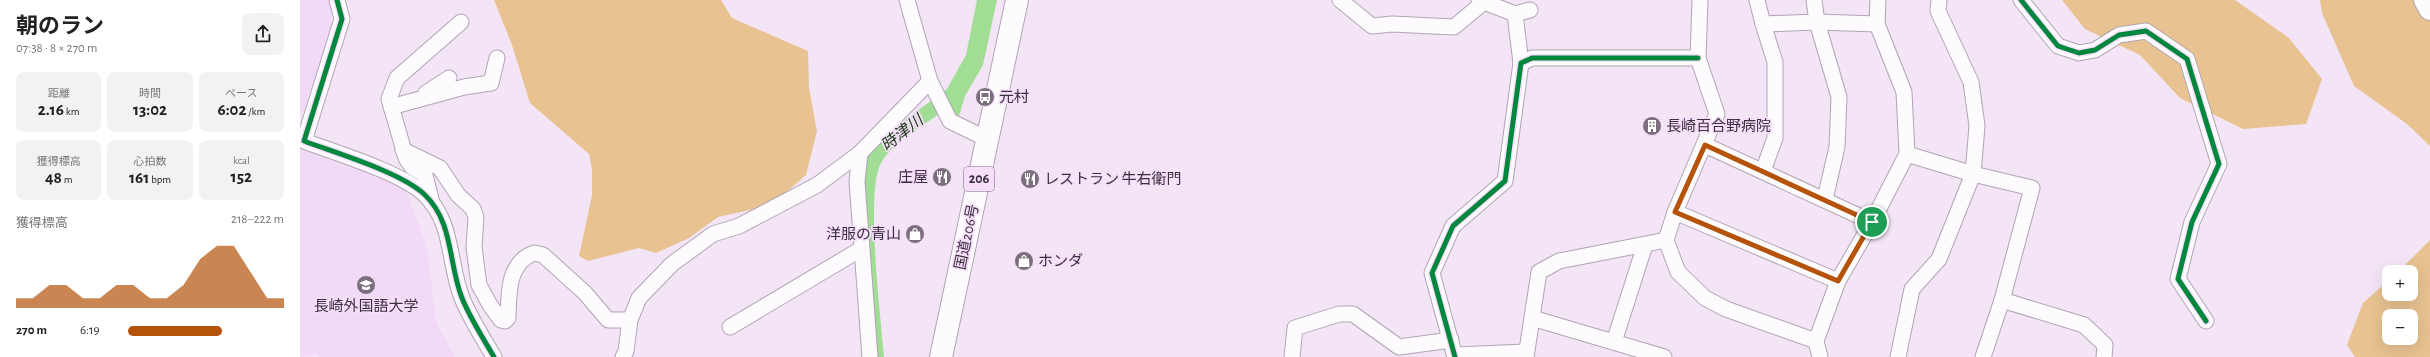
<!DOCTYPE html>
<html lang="ja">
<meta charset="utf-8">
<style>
body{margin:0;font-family:"Alegreya Sans","Noto Sans JP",sans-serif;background:#f2f2f2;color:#222;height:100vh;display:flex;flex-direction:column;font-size:15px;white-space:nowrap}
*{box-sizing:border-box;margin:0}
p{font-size:13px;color:#767676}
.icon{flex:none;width:22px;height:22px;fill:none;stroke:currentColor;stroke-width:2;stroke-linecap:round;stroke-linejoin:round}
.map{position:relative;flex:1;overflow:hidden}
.sheet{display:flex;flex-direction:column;background:#fff;width:300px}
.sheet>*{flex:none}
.controls{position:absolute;left:2082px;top:265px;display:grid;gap:8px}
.controls a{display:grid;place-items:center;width:36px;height:36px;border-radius:8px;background:#fff;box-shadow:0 4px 16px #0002;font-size:20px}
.pin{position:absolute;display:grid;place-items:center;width:34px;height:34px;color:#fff;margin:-17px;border:2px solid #fff;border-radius:50%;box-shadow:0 1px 4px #0007}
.round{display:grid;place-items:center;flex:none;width:42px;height:42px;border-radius:8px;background:#f2f2f2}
.head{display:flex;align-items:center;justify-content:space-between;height:68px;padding:0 16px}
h1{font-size:22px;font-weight:700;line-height:30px}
.stats{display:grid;grid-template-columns:repeat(3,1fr);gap:6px;height:68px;padding:4px 16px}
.stats div{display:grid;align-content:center;border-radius:8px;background:#f2f2f2;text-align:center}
.stats b{font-size:17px;font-weight:700}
.stats small{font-size:11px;font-weight:400}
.stats p{font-size:11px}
.chart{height:112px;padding:8px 16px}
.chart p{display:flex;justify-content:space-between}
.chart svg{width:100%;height:72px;margin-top:4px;fill:#b45309;opacity:.7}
ul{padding:0 16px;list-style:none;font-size:13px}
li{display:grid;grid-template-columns:64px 48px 1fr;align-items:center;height:30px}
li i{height:10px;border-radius:5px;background:#b45309}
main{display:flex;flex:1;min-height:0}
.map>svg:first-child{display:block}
</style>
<main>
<section class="sheet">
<div class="head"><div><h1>朝のラン</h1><p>07:38 · 8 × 270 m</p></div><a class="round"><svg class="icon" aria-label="share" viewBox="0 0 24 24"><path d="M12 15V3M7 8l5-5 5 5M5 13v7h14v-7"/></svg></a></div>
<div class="stats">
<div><p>距離</p><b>2.16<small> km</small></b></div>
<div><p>時間</p><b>13:02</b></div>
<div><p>ペース</p><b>6:02<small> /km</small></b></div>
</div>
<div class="stats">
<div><p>獲得標高</p><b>48<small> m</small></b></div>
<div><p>心拍数</p><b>161<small> bpm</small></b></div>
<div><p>kcal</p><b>152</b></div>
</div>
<div class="chart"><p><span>獲得標高</span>218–222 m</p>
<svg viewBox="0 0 160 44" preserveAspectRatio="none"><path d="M0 44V38L10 38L20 30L30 30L40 38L50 38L60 30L70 30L80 38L90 38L100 30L110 14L120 6L130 6L140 22L150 38L160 38V44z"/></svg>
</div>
<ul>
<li><b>270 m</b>6:19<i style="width:60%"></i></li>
</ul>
</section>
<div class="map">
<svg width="2130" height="357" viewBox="0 0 2130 357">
<rect width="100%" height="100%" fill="#f3e5f6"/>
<g fill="#f2d9f8">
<path d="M0 0H30L31 6V28L0 122Z"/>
<path d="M0 149 104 186 127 247 136 322 155 357H19L18 354 0 357Z"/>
</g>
<g fill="#e8c391" fill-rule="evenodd">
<path d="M194 0H421L432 18 508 51 509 88 517 131 506 175 483 195 463 207 418 217 389 238 356 253 339 248 288 261 279 256 292 195V169L289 154 230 103 212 45Z"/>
<path d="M1762 0H1935L1989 38 2022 79 2006 124 1943 129 1880 98 1840 55 1785 29Z"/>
<path d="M2020 0H2130V146L2107 124 2054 86 2022 13Z"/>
<path d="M2130 240V357H2055L2047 345 2063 303 2089 280V294H2111V272H2098ZM2089 316H2111V338H2089Z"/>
</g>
<path fill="#a2dd95" d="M677 0H697L683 65 665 96 659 116 639 114C620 128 593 142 581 163 565 191 581 319 584 357H574L563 170 569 152 578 140 647 89 666 55Z"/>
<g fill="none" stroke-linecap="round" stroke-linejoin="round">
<defs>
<g id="minor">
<path d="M37 0 42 19 4 141C36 153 100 172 124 194 154 222 148 263 162 298 170 318 183 338 194 357"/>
<path d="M607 0 630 81 650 121 687 139"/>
<path d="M1040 0 1072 26 1092 24 1154 27 1184 2"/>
<path d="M1179 0 1215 14 1230 10"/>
<path d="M1400 0 1398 58 1417 114 1375 212 1366 240 1378 272 1405 298 1426 309 1516 341"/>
<path d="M1457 0 1463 24 1517 22 1577 24"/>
<path d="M1514 0 1517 22 1539 97 1537 147 1525 199"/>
<path d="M1721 0 1758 46 1779 53 1795 50 1819 35 1846 31 1887 59 1919 164 1892 222 1878 279 1906 321"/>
<path d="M1215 14 1221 63"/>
<path d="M1463 24 1475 62V138L1463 171"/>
<path d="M126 93 149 78"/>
<path d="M91 107 164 87 191 83 197 58"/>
<path d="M1405 145 1572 222"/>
<path d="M103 150 140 168 158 195 173 209 176 217 174 247 179 285 190 305 201 320 205 321 208 318C209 294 207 263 234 253L243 255 285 293 308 320H330"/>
<path d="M560 153 557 181 570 357"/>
<path d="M1607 154 1673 174 1732 188 1702 300 1683 357"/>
<path d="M132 203 125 175 112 167 106 158 89 99 97 78 161 22"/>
<path d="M1375 212 1538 281"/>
<path d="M1702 300 1784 325 1805 345 1804 357"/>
<path d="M1232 318 1364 357"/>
<path d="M430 327 561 249"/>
<path d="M1314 342 1345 245"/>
<path d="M1155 355 1226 352"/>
<path d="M323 357 326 351 330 320 339 298 372 264 413 234 439 226 517 185 560 153 630 81"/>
<path d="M992 357 995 328 1039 314H1053L1099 347 1151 340"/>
<path d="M1155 357 1132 273 1153 226 1205 181 1221 63 1232 58H1398"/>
<path d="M1226 357 1239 272 1259 261 1366 240"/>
<path d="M1520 357 1516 341 1538 281 1572 222 1607 154 1604 92 1577 24 1578 0"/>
<path d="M1598 357 1612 289 1639 259 1673 174 1677 126 1671 82 1638 11 1639 0"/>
</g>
<path id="trunk" d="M641 357 717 0"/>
<path id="motorway" d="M2125 0 2130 9"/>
</defs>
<use href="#minor" stroke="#b0a5b3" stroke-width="17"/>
<use href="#trunk" stroke="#b0a5b3" stroke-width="24"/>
<use href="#motorway" stroke="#b0a5b3" stroke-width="24"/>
<use href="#minor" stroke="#fdfbfe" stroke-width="15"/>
<use href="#trunk" stroke="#fdfbfe" stroke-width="22"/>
<use href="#motorway" stroke="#fdfbfe" stroke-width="22"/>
<defs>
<g id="cycleway">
<path d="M37 0 42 19 4 141C36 153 100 172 124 194 154 222 148 263 162 298 170 318 183 338 194 357"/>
<path d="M1721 0 1758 46 1779 53 1795 50 1819 35 1846 31 1887 59 1919 164 1892 222 1878 279 1906 321"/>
<path d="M1155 357 1132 273 1153 226 1205 181 1221 63 1232 58H1398"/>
</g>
</defs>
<use href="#cycleway" stroke="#f7dffc" stroke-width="8"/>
<use href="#cycleway" stroke="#00873e" stroke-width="5"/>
</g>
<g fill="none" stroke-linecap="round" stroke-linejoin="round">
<defs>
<path id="route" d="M1405 145 1572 222 1538 281 1375 212Z"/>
</defs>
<use href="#route" stroke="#fff" stroke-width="8"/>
<use href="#route" stroke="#b45309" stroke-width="5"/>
</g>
<defs>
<symbol id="bus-disc" viewBox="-11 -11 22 22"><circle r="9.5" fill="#7b6f7e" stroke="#f7dffc"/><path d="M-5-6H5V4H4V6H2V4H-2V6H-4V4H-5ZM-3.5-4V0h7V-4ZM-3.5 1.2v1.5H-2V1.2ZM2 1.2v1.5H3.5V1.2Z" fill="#fff"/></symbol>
<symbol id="building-disc" viewBox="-11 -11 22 22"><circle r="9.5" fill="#7b6f7e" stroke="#f7dffc"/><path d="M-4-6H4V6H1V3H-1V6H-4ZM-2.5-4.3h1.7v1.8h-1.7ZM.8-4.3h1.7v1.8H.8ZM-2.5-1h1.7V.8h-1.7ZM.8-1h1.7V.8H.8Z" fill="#fff"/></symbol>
<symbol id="restaurant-disc" viewBox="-11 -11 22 22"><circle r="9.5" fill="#7b6f7e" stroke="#f7dffc"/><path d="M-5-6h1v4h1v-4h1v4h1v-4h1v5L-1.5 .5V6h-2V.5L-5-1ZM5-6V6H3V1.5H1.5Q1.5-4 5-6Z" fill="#fff"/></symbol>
<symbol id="shop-disc" viewBox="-11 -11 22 22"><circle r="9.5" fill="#7b6f7e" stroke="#f7dffc"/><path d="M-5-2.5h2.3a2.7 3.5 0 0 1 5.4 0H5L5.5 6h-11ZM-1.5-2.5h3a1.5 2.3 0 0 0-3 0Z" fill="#fff"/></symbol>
<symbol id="university-disc" viewBox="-11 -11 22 22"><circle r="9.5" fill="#7b6f7e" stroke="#f7dffc"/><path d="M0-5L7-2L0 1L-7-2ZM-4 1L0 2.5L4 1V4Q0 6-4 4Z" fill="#fff"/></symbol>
</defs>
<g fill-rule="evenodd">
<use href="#bus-disc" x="674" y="86" width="22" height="22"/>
<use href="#building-disc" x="1341" y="115" width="22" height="22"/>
<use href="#restaurant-disc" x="631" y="166" width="22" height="22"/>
<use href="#restaurant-disc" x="719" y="168" width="22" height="22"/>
<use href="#shop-disc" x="604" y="223" width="22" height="22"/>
<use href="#shop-disc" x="713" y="250" width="22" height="22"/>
<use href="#university-disc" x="55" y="274" width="22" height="22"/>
</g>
<g text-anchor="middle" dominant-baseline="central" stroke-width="3.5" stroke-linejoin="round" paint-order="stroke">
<rect fill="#f7dffc" stroke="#736476" stroke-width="1" x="664" y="167" width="30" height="24" rx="3"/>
<g font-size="14" font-weight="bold" fill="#3a2f3d">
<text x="679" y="179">206</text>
</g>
<g font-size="15" fill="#3a2f3d" stroke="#f7dffc" text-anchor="start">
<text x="699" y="97">元村</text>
<text x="1366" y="126">長崎百合野病院</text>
<text x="628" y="177" text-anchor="end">庄屋</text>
<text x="744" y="179">レストラン 牛右衛門</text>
<text x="601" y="234" text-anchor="end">洋服の青山</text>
<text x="738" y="261">ホンダ</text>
<text x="66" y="306" text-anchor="middle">長崎外国語大学</text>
</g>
<g font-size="15" fill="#3a2f3d" stroke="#f7dffc">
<text transform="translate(667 237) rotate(-78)">国道206号</text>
</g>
<g font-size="16" font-style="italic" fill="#15380e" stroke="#f7dffc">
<text transform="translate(602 133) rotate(-38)">時津川</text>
</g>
</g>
</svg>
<div class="controls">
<a>+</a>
<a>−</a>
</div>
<div class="pin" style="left:1572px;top:222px;background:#1e9e55"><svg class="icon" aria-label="arrive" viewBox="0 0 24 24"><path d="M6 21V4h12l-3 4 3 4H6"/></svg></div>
</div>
</main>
